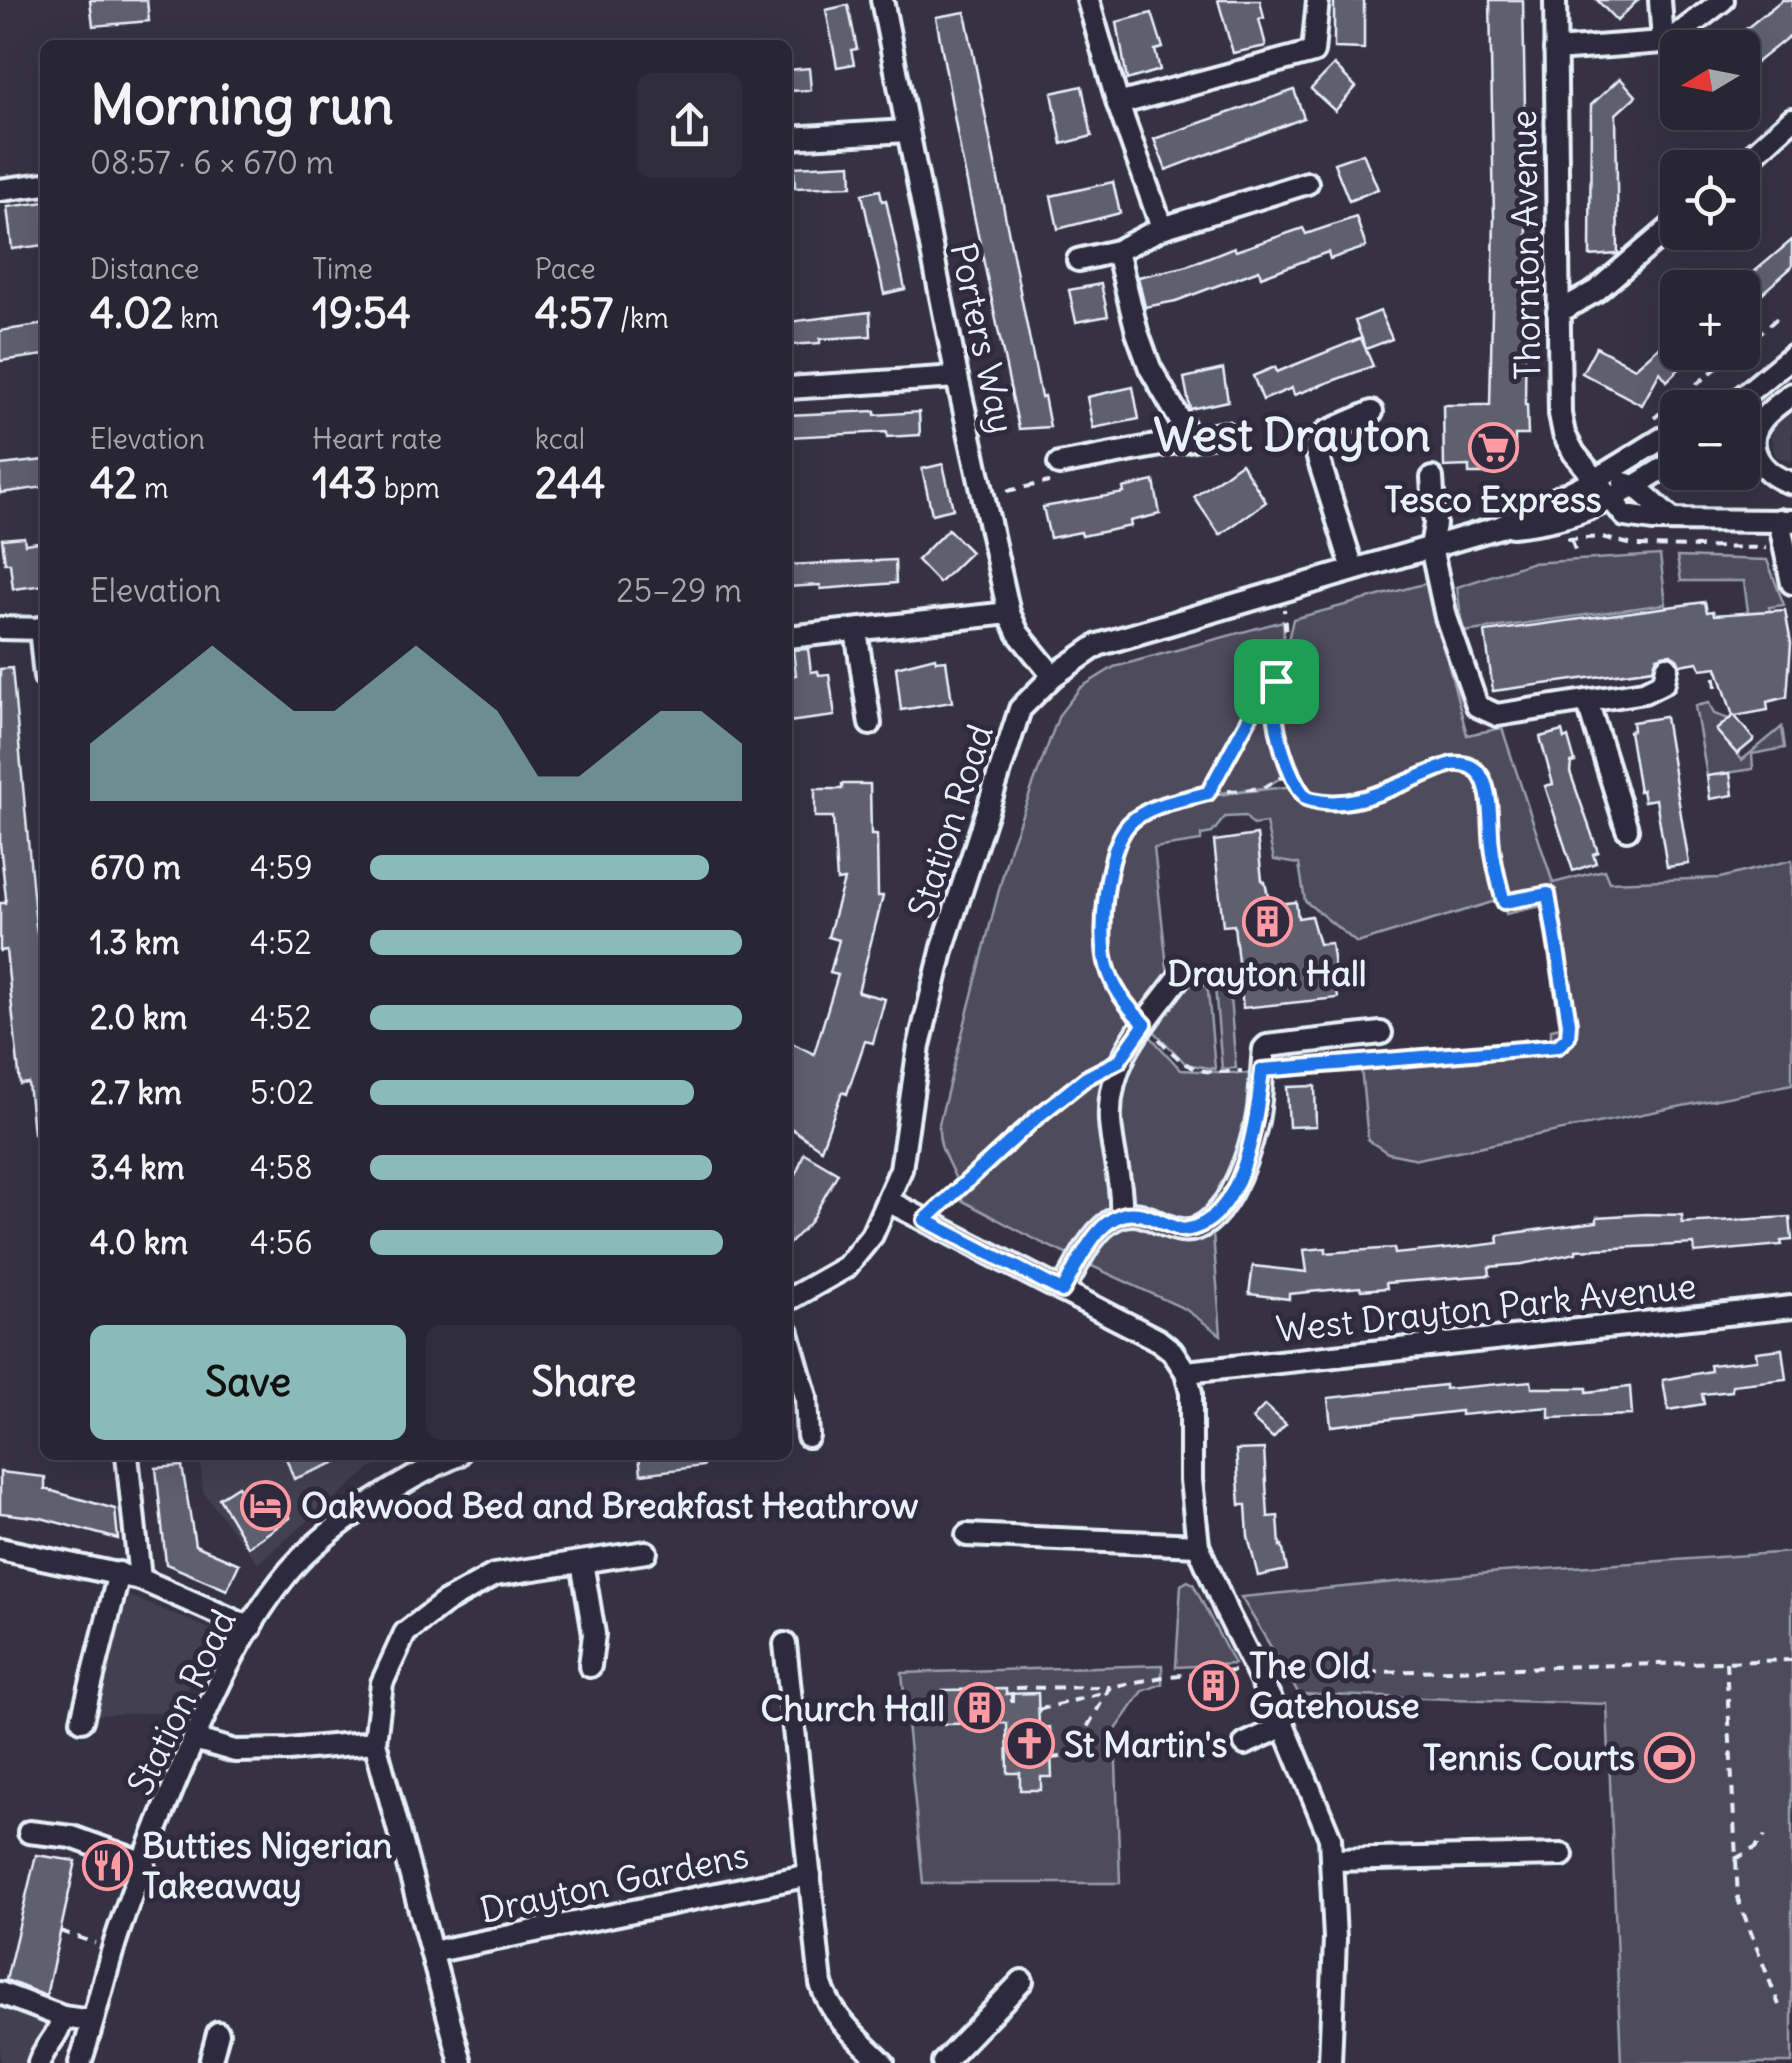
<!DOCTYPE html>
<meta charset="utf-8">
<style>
body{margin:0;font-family:Delius,sans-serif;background:#302e3b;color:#f1f3f6;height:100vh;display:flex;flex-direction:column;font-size:38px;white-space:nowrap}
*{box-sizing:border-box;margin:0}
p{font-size:32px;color:#a5a5ac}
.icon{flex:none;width:55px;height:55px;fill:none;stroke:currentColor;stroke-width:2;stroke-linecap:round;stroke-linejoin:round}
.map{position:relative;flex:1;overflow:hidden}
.side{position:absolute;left:40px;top:40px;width:752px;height:1420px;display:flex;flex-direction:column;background:#282633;border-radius:15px;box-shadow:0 10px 40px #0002,0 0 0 2px #44434e}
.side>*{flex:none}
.needle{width:65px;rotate:260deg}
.controls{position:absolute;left:1660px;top:30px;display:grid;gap:20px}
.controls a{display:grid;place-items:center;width:100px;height:100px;border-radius:15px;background:#282633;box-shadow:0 10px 40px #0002,0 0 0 2px #44434e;font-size:50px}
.pin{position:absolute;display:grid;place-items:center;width:85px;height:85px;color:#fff;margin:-42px;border-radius:20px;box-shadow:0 5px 15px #0006}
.round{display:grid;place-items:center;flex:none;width:105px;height:105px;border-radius:15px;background:#302e3b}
.overview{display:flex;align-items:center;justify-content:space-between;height:170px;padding:0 50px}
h1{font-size:55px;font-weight:700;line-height:75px}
.figures{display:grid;grid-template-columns:repeat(3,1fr);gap:15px;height:170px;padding:10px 50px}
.figures div{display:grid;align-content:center}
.figures b{font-size:42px;font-weight:700}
.figures small{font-size:28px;font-weight:400}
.figures p{font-size:28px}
.chart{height:280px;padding:20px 50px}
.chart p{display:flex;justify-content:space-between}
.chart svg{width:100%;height:180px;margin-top:10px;fill:#8bbbb9;opacity:.7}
.cta{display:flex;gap:20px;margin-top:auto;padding:20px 50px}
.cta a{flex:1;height:115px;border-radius:15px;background:#8bbbb9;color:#111;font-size:40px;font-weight:700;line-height:115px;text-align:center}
.cta a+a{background:#302e3b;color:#f1f3f6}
ul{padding:0 50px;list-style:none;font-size:32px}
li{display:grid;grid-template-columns:160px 120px 1fr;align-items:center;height:75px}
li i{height:25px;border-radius:12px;background:#8bbbb9}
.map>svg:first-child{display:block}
</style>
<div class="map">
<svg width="1792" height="2063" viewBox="0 0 1792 2063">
<rect width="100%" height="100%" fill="#363244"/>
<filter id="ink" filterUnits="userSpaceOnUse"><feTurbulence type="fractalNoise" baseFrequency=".01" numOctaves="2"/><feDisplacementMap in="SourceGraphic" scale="20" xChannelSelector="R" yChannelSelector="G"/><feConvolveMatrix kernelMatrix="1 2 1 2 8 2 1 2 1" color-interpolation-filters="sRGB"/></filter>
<g filter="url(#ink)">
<g fill="#433f51">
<path d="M1792 411V462L1775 456 1771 437 1776 425Z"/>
<path d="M200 1455H398L370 1469 258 1563 203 1492Z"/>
<path d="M123 1593 210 1629 211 1634 178 1712 93 1715Z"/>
<path d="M0 1988 65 2022 50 2063H0Z"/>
</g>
<g fill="#4d4b5c" stroke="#9a9eaa" stroke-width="2.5">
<path d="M1660 555 1666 604 1463 632 1457 587 1530 563Z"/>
<path d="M1677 557 1767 560 1784 605 1769 607 1770 611 1748 612 1744 581H1681Z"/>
<path d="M1427 583 1467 735 1502 728 1553 883 1604 870 1609 882 1720 878 1792 860V1084L1418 1159 1388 1153 1368 1140 1360 1057 1551 1041V1029L1560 1027 1541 906 1506 914 1504 902 1532 890 1357 943 1305 901 1299 864 1274 860 1266 823 1253 825 1245 816 1225 817 1212 833 1201 835V841L1154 848 1168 976 1139 1013C1109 980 1104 951 1109 908 1112 882 1112 847 1130 827 1161 791 1262 793 1305 784 1293 751 1276 719 1279 683 1280 662 1289 640 1293 619Z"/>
<path d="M1283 621C1287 647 1274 668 1274 694 1274 722 1286 747 1286 775L1263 788 1185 797 1150 807 1129 820 1116 841 1108 871 1100 944 1104 970 1118 1001 1181 1070 1253 1074 1247 1115 1232 1164 1211 1209 1221 1335 1185 1309 1042 1243 961 1200C957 1167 937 1157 939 1124L1010 847 1059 715 1080 688 1114 667Z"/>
<path d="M1709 703 1714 714 1729 719 1717 731 1742 760 1782 727 1785 748 1752 754 1753 769 1707 776 1695 706Z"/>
<path d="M1196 983 1204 984 1208 991 1215 1069 1186 1064 1152 1029 1186 988Z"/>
<path d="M1229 986 1236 1068 1222 1069 1215 987Z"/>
<path d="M1792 1552V2063H1621L1607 1704 1299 1694 1241 1597 1488 1573Z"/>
<path d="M1188 1581 1193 1584 1234 1664 1176 1667 1181 1585Z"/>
<path d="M1162 1665V1684L1143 1691 1115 1731 1120 1883H923L902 1673Z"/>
</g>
<g fill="#605e6e" stroke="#e8f1f8" stroke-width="2.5">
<path d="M90 0H147L149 21 93 26Z"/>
<path d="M1218 0H1260L1264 18 1259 19 1266 46 1233 53Z"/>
<path d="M1334 0H1364V49L1334 48Z"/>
<path d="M1490 0H1523L1527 218 1525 405H1527L1528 435H1515V462L1488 461 1489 474H1469V466L1444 467 1443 405H1490L1494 218Z"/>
<path d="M1597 0H1638L1617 21Z"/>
<path d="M1782 0H1792V34L1742 74V48H1722Z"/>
<path d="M848 5 857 49 851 50 854 64 837 67 826 10Z"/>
<path d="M965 12 1041 397 1044 396 1050 427 1019 429 961 154 936 17Z"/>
<path d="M1152 13 1163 48 1155 50 1160 70 1127 80 1117 22Z"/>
<path d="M1334 65 1356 87 1335 111 1311 89Z"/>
<path d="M809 68 811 90 788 91V70Z"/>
<path d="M1620 78 1636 96 1616 114 1618 254 1590 256 1591 105Z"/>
<path d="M1082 86 1092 136 1062 144 1052 93Z"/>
<path d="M1294 90 1304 118 1166 170 1154 139Z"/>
<path d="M1363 153 1378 189 1349 201 1334 163Z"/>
<path d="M851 164 852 186 795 188 794 167Z"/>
<path d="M1113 182 1120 213 1058 229 1051 196Z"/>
<path d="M880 190 882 201 886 200 905 289 884 294 862 194Z"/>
<path d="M45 202V245L12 249 7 207Z"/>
<path d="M1356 217 1366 247 1330 259 1328 252 1261 277 1259 270 1176 301 1145 307 1138 277 1184 267 1234 247 1236 251 1303 228 1306 234Z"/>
<path d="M1792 240V267L1742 311V288H1735Z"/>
<path d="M1101 284 1108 316 1076 322 1069 290Z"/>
<path d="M1380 311 1392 339 1366 349 1355 321Z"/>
<path d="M870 312 871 336 820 339V343L788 345V322Z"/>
<path d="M45 324V355L0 361V331Z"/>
<path d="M1678 330V352H1696L1667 381 1660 372 1642 405 1582 373 1596 347 1635 368Z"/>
<path d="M1361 338 1373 366 1294 395 1292 388 1263 400 1253 376 1275 367 1277 372Z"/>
<path d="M1223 369 1228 401 1190 409 1184 378Z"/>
<path d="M1133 387 1139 419 1093 428 1087 397Z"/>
<path d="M875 411V415L919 412 920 435 887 437V432L788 437V415Z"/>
<path d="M45 460V487L0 493V465Z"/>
<path d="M1241 463 1266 502 1220 535 1194 497Z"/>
<path d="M943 464 953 509 932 514 922 469Z"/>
<path d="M1154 481 1160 514 1130 521 1131 526 1082 536 1081 532 1050 538 1043 507 1124 493 1123 488Z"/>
<path d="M948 529 971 552 939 583 917 560Z"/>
<path d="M24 537 25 544 45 541V585L13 589 10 563H5L2 539Z"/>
<path d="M895 560 896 583 821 589 820 585 788 587V565Z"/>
<path d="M1705 602 1707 612 1713 611 1714 615 1785 610 1791 643 1787 697 1767 702 1768 710 1735 716 1754 740 1737 754 1716 730 1733 716 1717 667 1701 669 1698 662 1680 665 1671 654 1657 657 1653 669 1493 691 1485 632Z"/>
<path d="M808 649 811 672 818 671 819 675 829 674 835 716 788 722V676L796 675 793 650Z"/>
<path d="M935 657 936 661 946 660 952 702 901 710 896 667Z"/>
<path d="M12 668 36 926 40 947H45V1133H33L28 1083 20 1084 6 950 0 951V903H5L6 898 0 844V669Z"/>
<path d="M1665 717 1689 864 1667 867 1656 799 1644 801 1642 790 1639 791 1629 731 1633 730 1632 722Z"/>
<path d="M1562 731 1564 739 1568 737 1575 762 1571 763 1570 772 1598 852 1593 854 1596 863 1573 871 1545 786 1553 784 1540 737Z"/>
<path d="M1730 773 1733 795 1710 799 1707 776Z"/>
<path d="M842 784H870L871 835H877L878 896H883L858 992 885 999 873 1043 865 1041 847 1094 842 1092 821 1149 788 1126V1041L814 1054 838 975 830 973 839 940 828 937 844 880 837 881 833 817H815V789H842Z"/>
<path d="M1257 835 1262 880 1265 882 1270 905 1296 902 1298 918 1311 916 1319 944 1331 943 1338 998 1243 1008 1234 925 1223 926 1214 841Z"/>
<path d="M1315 1086 1316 1126 1289 1127 1287 1087Z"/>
<path d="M804 1153 838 1173 810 1222 788 1245V1196Z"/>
<path d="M1646 1214 1682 1215V1223L1790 1217 1792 1240 1781 1241 1782 1245 1695 1253 1694 1244 1576 1250V1253L1522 1264 1489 1267 1490 1275 1386 1283 1387 1288 1361 1290 1360 1287 1289 1294V1299L1249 1294 1253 1266 1307 1272 1304 1250 1326 1248V1253L1394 1248 1395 1254 1466 1247 1499 1243 1498 1235 1597 1222V1217Z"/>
<path d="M1782 1349 1786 1379 1732 1385V1391L1702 1394 1704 1404 1668 1410 1663 1380 1711 1371 1710 1365 1757 1360 1756 1352Z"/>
<path d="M1531 1381 1532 1388H1587V1392L1630 1387 1632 1415 1549 1418V1407L1461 1415V1411L1331 1426 1328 1398 1445 1385V1389Z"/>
<path d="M1265 1405 1286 1424 1273 1438 1252 1419Z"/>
<path d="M1264 1449 1268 1517 1278 1516 1280 1546 1282 1545 1287 1570 1258 1576 1248 1536 1246 1505H1240L1236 1450Z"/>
<path d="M285 1455H352V1456L294 1479Z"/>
<path d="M639 1455H702L703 1466 641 1474Z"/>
<path d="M182 1466 195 1545 239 1564 227 1590 166 1564 156 1468Z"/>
<path d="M0 1472 45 1477V1489L115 1509 118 1539 41 1518 0 1513Z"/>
<path d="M264 1479 290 1518 248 1547 219 1498 238 1486 242 1492Z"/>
<path d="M1006 1689V1694L1038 1693 1039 1728 1050 1727 1052 1777H1041V1790H1020V1773H1008L1007 1723 944 1724 943 1690Z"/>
<path d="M36 1855 76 1861 46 1996 6 1980Z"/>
</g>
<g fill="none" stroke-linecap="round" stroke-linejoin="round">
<defs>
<g id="minor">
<path d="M882 0 957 377 1009 613 1018 633 1053 676"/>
<path d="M1088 0 1118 104 1162 228"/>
<path d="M1555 0 1560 414 1564 434 1574 453 1625 516 1653 520 1792 521"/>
<path d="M1660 0 1663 42"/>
<path d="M1555 50 1663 42 1679 34 1723 0"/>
<path d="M1118 104 1313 52 1318 0"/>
<path d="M788 138 907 131"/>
<path d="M1738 168 1792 119"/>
<path d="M0 190 45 184"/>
<path d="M1117 251 1137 332 1150 368 1191 439"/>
<path d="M1078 260 1117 251 1162 228 1307 183"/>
<path d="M1558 312 1596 291 1678 221"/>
<path d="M788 388 957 377"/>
<path d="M1792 394C1782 402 1769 410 1761 421 1741 448 1765 477 1792 483"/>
<path d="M1729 408 1792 356"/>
<path d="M1059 464 1225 433"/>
<path d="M1432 478 1435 524 1431 547 1446 617 1477 706 1497 715 1644 692 1664 682 1667 667"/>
<path d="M1624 483C1642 487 1656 508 1672 519"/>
<path d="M1779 520 1792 583"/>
<path d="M1512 526C1579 520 1616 499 1671 463L1678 455"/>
<path d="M1353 569 1315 448 1326 432 1372 412"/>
<path d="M0 628 45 629"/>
<path d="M40 628 45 677"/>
<path d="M856 630 870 724"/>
<path d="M788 637 1009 613"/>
<path d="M1587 701 1627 829"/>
<path d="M888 1201 1158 1340 1172 1351 1186 1372 1191 1393V1480L1198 1545 1226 1611 1284 1726 1330 1838 1335 1939 1330 2063"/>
<path d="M1121 1215C1123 1184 1112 1153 1110 1121 1107 1060 1146 1022 1180 976"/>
<path d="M1062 1291C1077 1267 1090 1231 1116 1218 1141 1205 1158 1227 1181 1230 1223 1236 1248 1157 1256 1125 1262 1101 1261 1074 1264 1049L1267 1046 1381 1033"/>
<path d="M788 1300 846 1267 872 1235 901 1169 919 1046 943 947 1020 709 1053 676 1098 645 1500 527 1598 478 1663 438 1678 435"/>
<path d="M788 1333 806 1397 808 1436"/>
<path d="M1186 1372 1792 1307"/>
<path d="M127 1455 140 1579"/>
<path d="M967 1535 1198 1545"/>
<path d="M0 1549 140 1579 251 1628"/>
<path d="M582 1562 594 1634 590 1666"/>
<path d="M785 1644 821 1984C832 2018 859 2039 883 2063"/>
<path d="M82 1720 119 1573"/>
<path d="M194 1739 235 1751 288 1750 375 1742"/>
<path d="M1245 1744 1284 1726"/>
<path d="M29 1832 72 1837 144 1863"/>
<path d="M1331 1860 1562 1855"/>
<path d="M432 1952 810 1875"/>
<path d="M0 1993 63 2017"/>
<path d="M39 2063C46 2043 56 2041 63 2017L92 2021"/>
<path d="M80 2063C94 2022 103 1980 116 1939 133 1886 154 1834 175 1783 206 1710 238 1632 290 1570 329 1525 404 1479 458 1455"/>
<path d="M210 2063 218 2033"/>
<path d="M461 2063 375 1742 382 1683 405 1633 444 1603 494 1575 646 1552"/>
<path d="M943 2063 1022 1981"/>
</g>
</defs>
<use href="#minor" stroke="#e8f1f8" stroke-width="28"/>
<g stroke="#e8f1f8" stroke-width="4" stroke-dasharray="10 8" stroke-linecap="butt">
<path d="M1742 348 1781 315"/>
<path d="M1693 408 1709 399"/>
<path d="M1654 418 1737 352"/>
<path d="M1007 491 1049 482"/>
<path d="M1567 539 1602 537 1637 546 1766 548"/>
<path d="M1572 540 1575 550"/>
<path d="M1716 687 1714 672 1718 671"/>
<path d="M1210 793 1263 788 1286 775V760"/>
<path d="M1129 1007C1119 995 1111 982 1107 966 1098 935 1106 848 1129 824 1148 804 1183 800 1208 793L1259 698 1275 681"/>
<path d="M1159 1039C1190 1072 1197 1074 1242 1071"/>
<path d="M1282 1068 1559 1047 1568 1037 1570 1030 1548 894 1504 902C1499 884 1494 865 1492 846 1488 817 1496 759 1452 764L1348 803 1326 804 1305 797 1292 775 1278 725 1274 692 1286 639 1284 609"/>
<path d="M941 1206 1036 1118 1093 1075"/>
<path d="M1726 1662 1738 1899 1779 2005"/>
<path d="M1279 1675 1792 1660"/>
<path d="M1012 1702V1688L1110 1687"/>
<path d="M1038 1710 1106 1692"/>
<path d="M1051 1758 1071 1756 1110 1687 1168 1676 1234 1671"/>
<path d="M1735 1859 1755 1848 1765 1836"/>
<path d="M60 1931 95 1943"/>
</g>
<use href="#minor" stroke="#2f2a3d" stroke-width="20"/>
</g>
</g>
<g fill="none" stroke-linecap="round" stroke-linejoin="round" filter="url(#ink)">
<defs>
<path id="route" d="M1276 681C1270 716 1284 771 1306 798 1354 815 1406 779 1452 764 1497 759 1488 817 1492 846 1494 865 1499 884 1504 902L1548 894 1569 1023 1568 1037 1558 1046 1262 1070C1257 1118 1245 1222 1184 1230 1168 1227 1154 1216 1138 1214 1099 1208 1078 1265 1062 1291L925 1220 1036 1118 1086 1078 1119 1061 1145 1024C1128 1008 1113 989 1107 966 1098 935 1106 849 1129 824 1148 804 1183 800 1208 793L1260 698Z"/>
</defs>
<use href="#route" stroke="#fff" stroke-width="20"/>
<use href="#route" stroke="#1a73e8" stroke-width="12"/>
</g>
<defs>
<symbol id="supermarket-ring" viewBox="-11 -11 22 22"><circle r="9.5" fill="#2f2a3d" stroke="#ff9aa2" stroke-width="1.5"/><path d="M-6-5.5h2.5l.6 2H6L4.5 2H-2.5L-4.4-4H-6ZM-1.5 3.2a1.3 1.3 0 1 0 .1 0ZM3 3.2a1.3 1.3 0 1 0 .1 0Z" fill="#ff9aa2"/></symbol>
<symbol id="building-ring" viewBox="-11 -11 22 22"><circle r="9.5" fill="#2f2a3d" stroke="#ff9aa2" stroke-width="1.5"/><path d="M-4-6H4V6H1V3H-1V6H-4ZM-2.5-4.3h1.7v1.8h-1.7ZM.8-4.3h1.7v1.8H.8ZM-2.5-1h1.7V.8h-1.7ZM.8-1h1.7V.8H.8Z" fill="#ff9aa2"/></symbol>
<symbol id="hotel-ring" viewBox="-11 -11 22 22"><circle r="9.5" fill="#2f2a3d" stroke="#ff9aa2" stroke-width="1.5"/><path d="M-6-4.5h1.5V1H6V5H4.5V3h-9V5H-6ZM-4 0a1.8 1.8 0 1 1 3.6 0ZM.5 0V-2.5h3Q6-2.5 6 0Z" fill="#ff9aa2"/></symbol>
<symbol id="church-ring" viewBox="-11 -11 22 22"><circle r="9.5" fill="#2f2a3d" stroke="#ff9aa2" stroke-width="1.5"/><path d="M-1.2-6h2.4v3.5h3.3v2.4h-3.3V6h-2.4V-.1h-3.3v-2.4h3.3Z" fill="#ff9aa2"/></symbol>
<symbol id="stadium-ring" viewBox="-11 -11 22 22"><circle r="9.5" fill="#2f2a3d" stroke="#ff9aa2" stroke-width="1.5"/><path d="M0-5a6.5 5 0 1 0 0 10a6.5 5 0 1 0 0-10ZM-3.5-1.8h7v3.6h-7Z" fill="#ff9aa2"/></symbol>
<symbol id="restaurant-ring" viewBox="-11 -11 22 22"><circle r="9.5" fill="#2f2a3d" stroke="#ff9aa2" stroke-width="1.5"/><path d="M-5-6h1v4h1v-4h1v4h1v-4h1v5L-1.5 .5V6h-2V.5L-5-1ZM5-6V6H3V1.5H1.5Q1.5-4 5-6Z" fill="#ff9aa2"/></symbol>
</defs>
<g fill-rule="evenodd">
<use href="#supermarket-ring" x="1466" y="420" width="55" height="55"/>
<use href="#building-ring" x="1240" y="894" width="55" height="55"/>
<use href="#hotel-ring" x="238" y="1478" width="55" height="55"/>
<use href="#building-ring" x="1186" y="1658" width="55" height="55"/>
<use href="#building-ring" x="952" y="1680" width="55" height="55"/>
<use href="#church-ring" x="1002" y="1716" width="55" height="55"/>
<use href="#stadium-ring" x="1642" y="1730" width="55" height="55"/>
<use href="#restaurant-ring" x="80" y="1838" width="55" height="55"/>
</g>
<g text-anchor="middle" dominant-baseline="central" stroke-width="10" stroke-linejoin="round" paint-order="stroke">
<g font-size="35" fill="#e8f1f8" stroke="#2f2a3d">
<text transform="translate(1525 245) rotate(-91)">Thornton Avenue</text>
<text transform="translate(983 338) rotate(78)">Porters Way</text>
<text transform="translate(950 821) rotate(-72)">Station Road</text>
<text transform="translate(1486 1307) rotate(-6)">West Drayton Park Avenue</text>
<text transform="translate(181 1702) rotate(-64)">Station Road</text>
<text transform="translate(614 1882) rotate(-12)">Drayton Gardens</text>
</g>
<g font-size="35" font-weight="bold" fill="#e8f1f8" stroke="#2f2a3d" text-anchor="start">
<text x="1493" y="499" text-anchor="middle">Tesco Express</text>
<text x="1267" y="973" text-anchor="middle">Drayton Hall</text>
<text x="301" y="1505">Oakwood Bed and Breakfast Heathrow</text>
<text x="1249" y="1665">The Old<tspan x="1249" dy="40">Gatehouse</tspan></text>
<text x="945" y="1708" text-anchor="end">Church Hall</text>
<text x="1064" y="1744">St Martin's</text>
<text x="1635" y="1757" text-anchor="end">Tennis Courts</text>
<text x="142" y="1845">Butties Nigerian<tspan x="142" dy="40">Takeaway</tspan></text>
</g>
<g font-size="45" font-weight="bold" fill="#e8f1f8" stroke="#2f2a3d">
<text x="1292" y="435">West Drayton</text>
</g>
</g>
</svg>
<div class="controls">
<a><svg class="needle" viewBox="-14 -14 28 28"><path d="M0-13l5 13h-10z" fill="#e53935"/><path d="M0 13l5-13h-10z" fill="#a5a5ac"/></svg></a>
<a><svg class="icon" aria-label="locate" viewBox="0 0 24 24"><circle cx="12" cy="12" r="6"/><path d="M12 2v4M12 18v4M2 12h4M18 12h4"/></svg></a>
<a>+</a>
<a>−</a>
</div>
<div class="pin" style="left:1276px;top:681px;background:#1e9e55"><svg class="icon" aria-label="arrive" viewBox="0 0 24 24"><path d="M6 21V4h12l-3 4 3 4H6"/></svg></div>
<section class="side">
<div class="overview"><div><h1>Morning run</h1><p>08:57 · 6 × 670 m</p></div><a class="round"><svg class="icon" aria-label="share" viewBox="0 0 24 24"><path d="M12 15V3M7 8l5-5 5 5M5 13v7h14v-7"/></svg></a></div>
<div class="figures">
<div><p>Distance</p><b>4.02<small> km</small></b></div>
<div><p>Time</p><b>19:54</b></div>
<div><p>Pace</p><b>4:57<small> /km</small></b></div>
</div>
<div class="figures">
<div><p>Elevation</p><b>42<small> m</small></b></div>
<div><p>Heart rate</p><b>143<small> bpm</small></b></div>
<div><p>kcal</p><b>244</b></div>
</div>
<div class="chart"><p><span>Elevation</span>25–29 m</p>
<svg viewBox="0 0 160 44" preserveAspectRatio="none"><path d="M0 44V30L10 22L20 14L30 6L40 14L50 22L60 22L70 14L80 6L90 14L100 22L110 38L120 38L130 30L140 22L150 22L160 30V44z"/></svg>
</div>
<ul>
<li><b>670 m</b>4:59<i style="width:91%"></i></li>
<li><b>1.3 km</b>4:52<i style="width:100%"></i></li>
<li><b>2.0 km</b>4:52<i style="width:100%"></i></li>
<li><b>2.7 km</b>5:02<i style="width:87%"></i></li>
<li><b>3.4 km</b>4:58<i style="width:92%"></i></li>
<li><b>4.0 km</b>4:56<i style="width:95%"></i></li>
</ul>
<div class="cta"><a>Save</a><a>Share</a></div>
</section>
</div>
